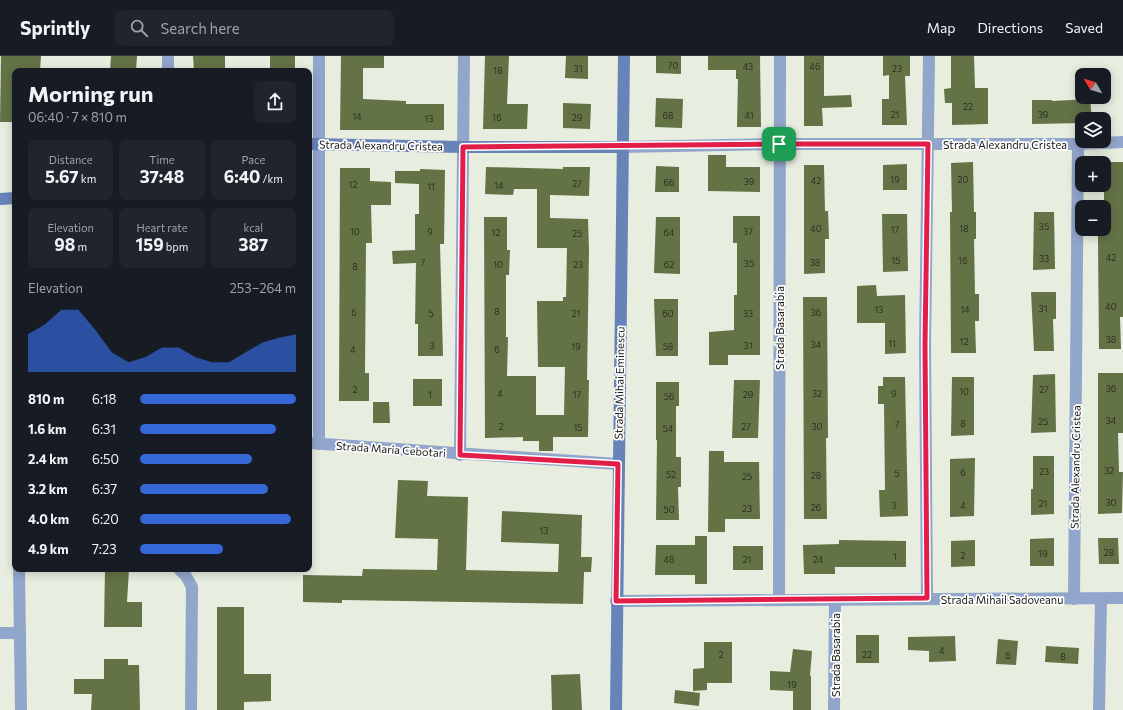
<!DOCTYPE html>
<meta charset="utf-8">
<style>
body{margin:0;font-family:Commissioner,sans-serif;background:#20242c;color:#f1f3f6;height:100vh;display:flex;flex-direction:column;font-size:15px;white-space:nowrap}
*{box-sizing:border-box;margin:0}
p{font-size:13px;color:#9ea1a6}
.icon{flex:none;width:22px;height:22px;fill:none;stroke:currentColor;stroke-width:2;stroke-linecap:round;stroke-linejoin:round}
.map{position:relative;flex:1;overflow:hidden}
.details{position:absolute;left:12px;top:12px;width:300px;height:504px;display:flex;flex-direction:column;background:#171b24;border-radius:8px;box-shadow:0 2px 10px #0003}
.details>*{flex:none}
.needle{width:26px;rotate:308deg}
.controls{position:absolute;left:1075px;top:12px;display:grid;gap:8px}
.controls a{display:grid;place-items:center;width:36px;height:36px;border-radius:8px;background:#171b24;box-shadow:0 2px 10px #0003;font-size:20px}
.pin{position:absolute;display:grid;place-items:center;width:34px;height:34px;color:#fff;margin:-17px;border-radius:8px;box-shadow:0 2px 6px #0006}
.round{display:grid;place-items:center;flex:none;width:42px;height:42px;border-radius:8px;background:#20242c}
.overview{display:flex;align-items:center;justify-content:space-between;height:68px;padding:0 16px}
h1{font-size:22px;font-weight:700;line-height:30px}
.metrics{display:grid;grid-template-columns:repeat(3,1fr);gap:6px;height:68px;padding:4px 16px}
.metrics div{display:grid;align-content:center;border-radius:8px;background:#20242c;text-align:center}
.metrics b{font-size:17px;font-weight:700}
.metrics small{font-size:11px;font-weight:400}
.metrics p{font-size:11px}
.chart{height:112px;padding:8px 16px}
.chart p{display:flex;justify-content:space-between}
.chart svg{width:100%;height:72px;margin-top:4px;fill:#3567d7;opacity:.7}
ul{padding:0 16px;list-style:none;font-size:13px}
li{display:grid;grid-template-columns:64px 48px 1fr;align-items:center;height:30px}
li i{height:10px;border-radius:5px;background:#3567d7}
header{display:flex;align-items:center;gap:24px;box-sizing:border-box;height:56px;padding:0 20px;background:#171b24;border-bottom:1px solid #363941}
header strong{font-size:19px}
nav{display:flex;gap:22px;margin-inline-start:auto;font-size:14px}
.search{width:280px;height:36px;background:#20242c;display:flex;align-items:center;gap:10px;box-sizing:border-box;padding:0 14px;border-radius:8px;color:#9ea1a6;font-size:15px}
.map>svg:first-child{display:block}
</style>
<header>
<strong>Sprintly</strong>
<div class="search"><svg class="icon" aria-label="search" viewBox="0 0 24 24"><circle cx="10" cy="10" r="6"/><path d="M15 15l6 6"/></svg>Search here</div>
<nav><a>Map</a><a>Directions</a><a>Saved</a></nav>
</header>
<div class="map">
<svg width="1123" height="654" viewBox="0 0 1123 654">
<rect width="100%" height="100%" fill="#e7eddf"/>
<g fill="#637346">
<path d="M1 0H41L40 15H15V66H0Z"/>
<path d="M111 0H137L136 15H110Z"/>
<path d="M193 0H225V15H194Z"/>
<rect x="270" y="0" width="25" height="15"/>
<path d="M341 0H384V12H363V43L406 45V48H444V74H340Z"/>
<path d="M485 0H509L507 48H528L527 73H483Z"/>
<path d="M566 0H588V23L565 22Z"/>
<path d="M656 0H681V18L656 17Z"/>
<path d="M708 0H760L761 71H737L738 23H736V14H708Z"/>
<path d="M804 0H824V40L851 39 852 51 822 52 823 70H804Z"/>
<path d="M883 0H910V20H905L907 69H882V43H889V19L883 20Z"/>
<path d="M951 0H974L975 32H988V68L952 69V47H945L944 33 951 32Z"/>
<path d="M656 42 683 43 682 72 655 71Z"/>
<path d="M1090 43 1092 63H1082V67L1032 68V44H1052V45Z"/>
<path d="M563 47 591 48 590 73 563 72Z"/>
<path d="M708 99H726V111H760V136L708 135Z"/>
<path d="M973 106 974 156H976V183H974L975 238H979V265H975L976 297H951L950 156H952L951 107Z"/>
<path d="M1098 106H1123V261H1120L1121 293H1099L1098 187V173H1104V132H1098V129H1104V107Z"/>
<path d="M907 108V134H883V109Z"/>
<path d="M804 109H824L825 155H828L829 183H825V217L804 218Z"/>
<path d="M656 110 679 111V136H655Z"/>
<path d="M486 111 563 113V111H590L589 140 550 139V162L588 163 589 194 587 324H589L588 381H553V395H539V385H523V381L485 382 484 161H507V194H510L509 219H506V281H508L507 320H536V359H564L565 311H538L537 245H563V241H566L567 192H537V133H514L513 139 485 138Z"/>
<path d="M340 112H370V125L391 126V149H371L372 187H366L365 317H369V345H339Z"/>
<path d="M420 113 445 114 444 188H440L443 300H418V268H415L416 207 393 208 392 195 415 194V158H419V128L395 127V115H420Z"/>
<path d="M1034 156H1054L1055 213 1033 214Z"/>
<path d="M882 158H907L908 215 883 216Z"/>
<path d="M733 160H760V299H728V309H709V276L734 274V239H737V187H733Z"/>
<path d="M656 161H680V218L654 217Z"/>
<path d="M876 229 877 240 905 239 906 297 885 298V267H857V230Z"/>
<path d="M1031 236H1056V263H1053L1054 295H1034Z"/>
<path d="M803 241H827L828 382H826L827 463H804Z"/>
<path d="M654 243H678V300H656Z"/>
<path d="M1098 317H1123V377H1118L1119 416H1123L1122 457 1098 458Z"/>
<path d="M1055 318 1056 376 1031 377 1033 319Z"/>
<path d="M883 321H905L908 460 880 461 879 434H885L884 348H878V330H883Z"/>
<path d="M952 321H974V379L951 380Z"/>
<rect x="413" y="323" width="29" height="27"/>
<path d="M734 324H760L758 382H732Z"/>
<path d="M656 326H679V350H676V401H681V431H678L679 464H656L657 384H656Z"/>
<path d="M373 346H389L390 367H373Z"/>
<path d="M709 395H724V406H759L760 463H725V476H708Z"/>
<path d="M1033 400H1054V458L1031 459V433H1033Z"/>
<path d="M975 402 974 460 950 461V403Z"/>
<path d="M398 424 428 425 427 440 468 441 466 514 558 516 559 488 501 486 502 455 582 459 581 501H592L591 516H584L583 548 342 544V547L303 546V519L362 520 363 513 437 514 438 483 395 482Z"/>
<path d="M695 480H707V528H695V519H655L656 489H695Z"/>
<path d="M1054 482V510H1030V483Z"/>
<path d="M1098 482H1118L1119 508H1099Z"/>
<path d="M839 484 906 485V511H835V518H804L803 489 839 488Z"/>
<path d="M975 484V510L951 511V485Z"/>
<rect x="733" y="490" width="30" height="24"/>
<path d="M105 513H129L127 546H142V571H104Z"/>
<path d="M217 551H244V618H271V645L244 646V654H217Z"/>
<rect x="856" y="579" width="23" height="28"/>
<path d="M955 580 956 605 929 606V595L908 594V581Z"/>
<path d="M998 583 1018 585 1016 609 996 608Z"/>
<path d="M704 586H732V627H707V634L693 635V613L704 612Z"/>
<path d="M1046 590 1079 592 1078 608 1045 606Z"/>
<path d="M793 593 812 595 810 620H811V654H793V635L770 634V615L790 616Z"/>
<path d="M104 603H128V609H139L140 654H91L92 638H74V623H104Z"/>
<path d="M580 618 582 654H552L551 619Z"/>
<path d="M675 634 700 637 699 650 674 647Z"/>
</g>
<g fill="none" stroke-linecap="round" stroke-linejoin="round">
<g stroke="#92a5ca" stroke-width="12">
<path d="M319 0V388"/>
<path d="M168 15V0"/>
<path d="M622 91 779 88H1078L1123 86"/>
<path d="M309 387 618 408"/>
<path d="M460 399 464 0"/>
<path d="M19 513 21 654"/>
<path d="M179 513 186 520 192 531 191 654"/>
<path d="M927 542 925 289 929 0"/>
<path d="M1074 543 1078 88"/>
<path d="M779 544 780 0"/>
<path d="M616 545 1123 542"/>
<path d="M0 577H20"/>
<path d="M834 654 835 544"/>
<path d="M1099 654 1101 543"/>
</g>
<g stroke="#6783b8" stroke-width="12">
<path d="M309 88 463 91H622"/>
<path d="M0 143 15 142"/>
<path d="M616 654 624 0"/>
</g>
</g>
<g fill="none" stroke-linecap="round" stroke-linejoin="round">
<defs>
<path id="route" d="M779 88H928L925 289 927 542 616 545 618 408 460 399 463 91Z"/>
</defs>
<use href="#route" stroke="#fff" stroke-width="8"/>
<use href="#route" stroke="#e11d48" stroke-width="5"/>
</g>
<g text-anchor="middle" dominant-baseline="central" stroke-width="3.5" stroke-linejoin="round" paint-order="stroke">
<g font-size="9" fill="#2a3021">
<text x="673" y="9">70</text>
<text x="748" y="10">43</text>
<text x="815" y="10">46</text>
<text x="578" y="12">31</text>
<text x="897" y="12">23</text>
<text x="498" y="14">18</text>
<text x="968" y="50">22</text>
<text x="895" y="58">21</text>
<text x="1043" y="58">39</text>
<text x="668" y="59">68</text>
<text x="749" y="59">41</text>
<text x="357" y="60">14</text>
<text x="497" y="61">16</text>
<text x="577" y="61">29</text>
<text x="429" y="62">13</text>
<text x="895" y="123">19</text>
<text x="963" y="123">20</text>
<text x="816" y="124">42</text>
<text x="749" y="125">39</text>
<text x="669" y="126">66</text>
<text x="577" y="127">27</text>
<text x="353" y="128">12</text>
<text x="499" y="129">14</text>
<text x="431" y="130">11</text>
<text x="1044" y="170">35</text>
<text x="816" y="172">40</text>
<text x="964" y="172">18</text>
<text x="895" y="173">17</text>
<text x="355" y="175">10</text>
<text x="430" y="175">9</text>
<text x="748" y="175">37</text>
<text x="496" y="176">12</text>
<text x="669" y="176">64</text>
<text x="577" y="177">25</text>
<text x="1111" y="201">42</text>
<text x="1044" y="202">33</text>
<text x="896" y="204">15</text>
<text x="963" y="204">16</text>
<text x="423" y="206">7</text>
<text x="815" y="206">38</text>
<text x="749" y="207">35</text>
<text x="498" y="208">10</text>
<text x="578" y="208">23</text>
<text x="669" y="208">62</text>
<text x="355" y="210">8</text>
<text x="1111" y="250">40</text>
<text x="1043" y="252">31</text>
<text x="879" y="253">13</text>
<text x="965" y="253">14</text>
<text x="497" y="255">8</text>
<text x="354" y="256">6</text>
<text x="816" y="256">36</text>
<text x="431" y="257">5</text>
<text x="576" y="257">21</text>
<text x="668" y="257">60</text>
<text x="748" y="257">33</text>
<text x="1111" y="283">38</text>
<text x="964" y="285">12</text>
<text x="892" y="287">11</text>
<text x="816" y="288">34</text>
<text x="432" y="289">3</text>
<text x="748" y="289">31</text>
<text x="576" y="290">19</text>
<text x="668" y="290">58</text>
<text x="353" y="293">4</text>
<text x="497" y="293">6</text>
<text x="1111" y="332">36</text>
<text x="355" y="333">2</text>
<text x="1044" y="333">27</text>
<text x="964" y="335">10</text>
<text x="500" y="337">4</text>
<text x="817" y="337">32</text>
<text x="894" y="337">9</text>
<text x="430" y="338">1</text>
<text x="577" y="338">17</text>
<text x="748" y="338">29</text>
<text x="669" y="340">56</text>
<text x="1111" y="364">34</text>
<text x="1043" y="365">25</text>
<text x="963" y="367">8</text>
<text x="897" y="368">7</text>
<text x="501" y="370">2</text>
<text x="746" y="370">27</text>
<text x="817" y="370">30</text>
<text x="578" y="371">15</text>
<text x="668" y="372">54</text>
<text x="1109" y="414">32</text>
<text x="1044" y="415">23</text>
<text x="963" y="416">6</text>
<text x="897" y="417">5</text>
<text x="671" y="418">52</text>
<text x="816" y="419">28</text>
<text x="747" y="420">25</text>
<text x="1111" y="446">30</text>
<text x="1043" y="447">21</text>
<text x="894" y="449">3</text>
<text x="963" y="449">4</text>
<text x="816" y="451">26</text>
<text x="747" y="452">23</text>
<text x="669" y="453">50</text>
<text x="544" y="474">13</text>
<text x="1109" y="496">28</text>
<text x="1043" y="497">19</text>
<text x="963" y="499">2</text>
<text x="895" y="500">1</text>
<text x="669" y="503">48</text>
<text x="747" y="503">21</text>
<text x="818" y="503">24</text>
<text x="942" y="594">4</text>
<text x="721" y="598">2</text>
<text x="867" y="598">22</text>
<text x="1008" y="599">6</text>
<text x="1063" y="600">8</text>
<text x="792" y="628">19</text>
</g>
<g font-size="11" fill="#171915" stroke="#fff">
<text x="1005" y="88">Strada Alexandru Cristea</text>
<text transform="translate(381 89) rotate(1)">Strada Alexandru Cristea</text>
<text transform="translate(779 272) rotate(-90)">Strada Basarabia</text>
<text transform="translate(619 327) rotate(-89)">Strada Mihai Eminescu</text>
<text transform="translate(391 393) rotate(4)">Strada Maria Cebotari</text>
<text transform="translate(1075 411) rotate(-89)">Strada Alexandru Cristea</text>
<text x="1002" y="543">Strada Mihail Sadoveanu</text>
<text transform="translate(835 599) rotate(-90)">Strada Basarabia</text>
</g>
</g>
</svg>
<div class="controls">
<a><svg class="needle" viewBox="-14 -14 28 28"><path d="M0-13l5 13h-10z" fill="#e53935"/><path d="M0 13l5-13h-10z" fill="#9ea1a6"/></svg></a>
<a><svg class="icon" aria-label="layers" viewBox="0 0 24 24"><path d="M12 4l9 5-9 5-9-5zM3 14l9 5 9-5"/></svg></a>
<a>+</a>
<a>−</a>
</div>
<div class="pin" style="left:779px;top:88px;background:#1e9e55"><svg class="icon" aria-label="arrive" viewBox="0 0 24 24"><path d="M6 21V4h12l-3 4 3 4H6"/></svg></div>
<section class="details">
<div class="overview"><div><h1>Morning run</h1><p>06:40 · 7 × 810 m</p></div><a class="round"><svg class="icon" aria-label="share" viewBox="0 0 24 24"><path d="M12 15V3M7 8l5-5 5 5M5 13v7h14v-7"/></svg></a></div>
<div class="metrics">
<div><p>Distance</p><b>5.67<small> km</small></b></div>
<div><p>Time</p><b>37:48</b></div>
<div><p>Pace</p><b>6:40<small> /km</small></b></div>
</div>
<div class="metrics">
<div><p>Elevation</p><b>98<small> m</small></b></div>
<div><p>Heart rate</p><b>159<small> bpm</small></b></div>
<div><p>kcal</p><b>387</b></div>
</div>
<div class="chart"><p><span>Elevation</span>253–264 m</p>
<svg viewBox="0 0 160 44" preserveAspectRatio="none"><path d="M0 44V21L10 15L20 6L30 6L40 18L50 32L60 38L70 35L80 29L90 29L100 35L110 38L120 38L130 32L140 26L150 23L160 21V44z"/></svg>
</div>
<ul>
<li><b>810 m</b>6:18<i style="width:100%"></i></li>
<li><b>1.6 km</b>6:31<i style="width:87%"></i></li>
<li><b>2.4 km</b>6:50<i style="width:72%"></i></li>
<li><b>3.2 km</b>6:37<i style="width:82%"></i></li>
<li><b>4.0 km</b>6:20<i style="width:97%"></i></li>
<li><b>4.9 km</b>7:23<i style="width:53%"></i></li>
</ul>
</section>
</div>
